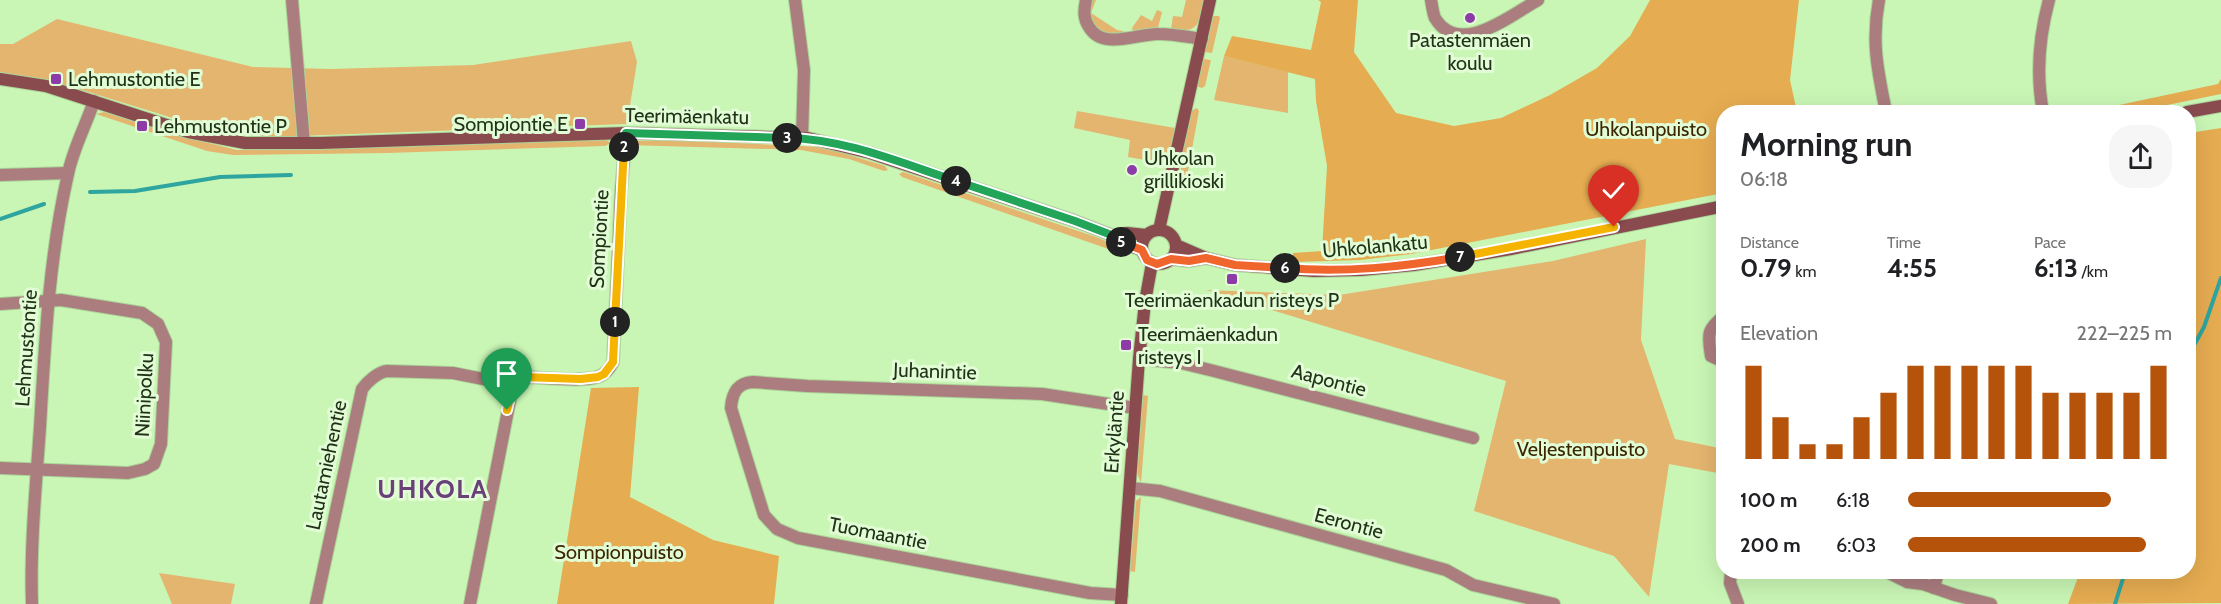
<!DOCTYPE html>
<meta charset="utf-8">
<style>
body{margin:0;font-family:Cabin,sans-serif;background:#f6f6f6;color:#202124;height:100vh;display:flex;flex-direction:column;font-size:22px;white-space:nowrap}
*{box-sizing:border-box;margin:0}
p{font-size:20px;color:#757577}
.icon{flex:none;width:33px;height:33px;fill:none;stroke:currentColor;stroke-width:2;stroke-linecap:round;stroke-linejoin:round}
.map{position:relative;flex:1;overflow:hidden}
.drawer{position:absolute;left:1716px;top:105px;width:480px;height:474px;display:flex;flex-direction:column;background:#fff;border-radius:24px;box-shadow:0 6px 24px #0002}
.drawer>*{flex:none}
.pin{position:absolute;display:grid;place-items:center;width:51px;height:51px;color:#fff;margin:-62px -26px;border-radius:50% 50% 50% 0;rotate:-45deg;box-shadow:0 0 6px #0007}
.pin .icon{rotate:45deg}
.km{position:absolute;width:30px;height:30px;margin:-15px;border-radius:50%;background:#222;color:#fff;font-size:16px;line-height:30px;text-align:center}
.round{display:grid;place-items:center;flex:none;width:63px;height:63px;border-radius:24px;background:#f6f6f6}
.summary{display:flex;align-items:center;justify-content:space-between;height:102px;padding:0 24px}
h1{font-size:33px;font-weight:800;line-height:45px}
.stats{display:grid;grid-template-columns:repeat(3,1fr);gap:9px;height:102px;padding:6px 24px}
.stats div{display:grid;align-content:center}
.stats b{font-size:26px;font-weight:800}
.stats small{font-size:16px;font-weight:400}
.stats p{font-size:16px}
.chart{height:168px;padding:12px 24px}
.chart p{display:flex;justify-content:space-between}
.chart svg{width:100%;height:108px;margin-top:6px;stroke:#b45309;stroke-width:6}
ul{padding:0 24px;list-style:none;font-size:20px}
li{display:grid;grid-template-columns:96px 72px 1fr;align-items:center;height:45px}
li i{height:15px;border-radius:8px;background:#b45309}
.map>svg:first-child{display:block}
</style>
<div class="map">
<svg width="2221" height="604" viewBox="0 0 2221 604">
<rect width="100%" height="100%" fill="#c9f6b5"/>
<g fill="#e4b56f">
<path d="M1091 0H1096L1091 13 1117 30 1123 31V36L1107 37 1088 21Z"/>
<path d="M1186 0H1204C1199 24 1199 34 1171 29L1173 16 1182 17Z"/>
<path d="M1157 10 1162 12 1158 28 1134 33 1132 28 1141 15 1152 21Z"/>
<path d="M1213 16H1219L1220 18 1212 53 1205 52Z"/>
<path d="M57 19 253 67 331 69 473 65 631 41 637 62 627 124 271 137 221 133 79 89 0 72V44H13Z"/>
<path d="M1224 56 1288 72V113L1214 100Z"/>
<path d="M1204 59 1211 60 1205 86 1202 88 1196 86Z"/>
<path d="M1197 108 1199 111 1187 176 1185 178 1181 175V157L1191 111Z"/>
<path d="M1077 111 1175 128 1168 164 1128 157 1130 140 1074 128Z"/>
<path d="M104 112 181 136 237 150 604 139 611 143 605 146 387 153 233 155 207 151 96 114Z"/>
<path d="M671 140 823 147 885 166 888 170 884 171 849 159 801 150 628 145 633 141Z"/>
<path d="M903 172 1096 237 1120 247 1118 250 1114 251 902 177 899 174Z"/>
<path d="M1646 239 1641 340 1675 439 1724 449 1723 474 1669 464 1649 597 1614 556 1474 511 1506 381 1206 290 1339 295 1553 261Z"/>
<path d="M1143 395 1148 396 1141 483 1137 472Z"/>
<path d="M1141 497 1135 572 1130 571 1136 501Z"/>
<path d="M159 573 235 584 231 604H172Z"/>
</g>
<g fill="#e6ac51">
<path d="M1318 0H1358L1354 52 1396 113 1454 126 1501 118 1550 95 1597 68 1630 36 1650 0H1799L1790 80 1797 112H1724L1723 193 1411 254 1360 260 1294 262 1293 253 1322 251 1327 166 1316 101 1315 79 1224 56 1232 36 1311 50 1321 2Z"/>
<path d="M2221 79V94L2133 112H2086L2218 84Z"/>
<path d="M2221 128V603L2068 604 2080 572H2188L2189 133Z"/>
<path d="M639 387 630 497 713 540 779 556 774 604H557L591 388Z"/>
</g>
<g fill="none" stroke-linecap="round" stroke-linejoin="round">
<g stroke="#2ea59f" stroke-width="4">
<path d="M90 192 135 191 220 177 291 175"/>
<path d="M0 219 44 204"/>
<path d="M2188 350 2192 349 2204 327 2221 278"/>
<path d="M2115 604 2125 572"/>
</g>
<defs>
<g id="street">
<path d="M292 0 304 143"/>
<path d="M795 0 804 70 802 138"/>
<path d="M1086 0C1084 10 1083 18 1089 27 1103 51 1138 33 1159 34 1174 34 1188 37 1202 39"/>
<path d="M1431 0C1432 5 1433 14 1435 18 1459 58 1511 15 1538 0"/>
<path d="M1879 0C1871 42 1878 72 1886 112"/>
<path d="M2043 112C2036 75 2039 37 2049 0"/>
<path d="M0 175 68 173"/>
<path d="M0 304 61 300 142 313 158 324 166 342 161 444 154 464 145 469 128 473 0 468"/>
<path d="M1724 316C1706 330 1708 335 1711 356L1724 362"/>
<path d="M1139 359 1181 363 1214 371 1473 438"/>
<path d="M1130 488 1160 491 1446 570 1473 585 1554 604"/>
<path d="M1731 572 1730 583 1738 604"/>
<path d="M1887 572 1907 582 1923 584 1955 595 1991 604"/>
<path d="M1934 588 1938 572"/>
<path d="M1122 595 1090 593 798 538 777 529 764 515 731 408C732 393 737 383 753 382L807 386 1042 394 1135 408"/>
<path d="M32 604C30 545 36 486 40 427 45 342 49 257 68 174 73 149 86 125 94 101"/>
<path d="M316 604 362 389C367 382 378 372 387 371L453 373 513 385"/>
<path d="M470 604 513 385 522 377C541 377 584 383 600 376 607 373 610 368 613 362L621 192 626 133"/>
</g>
<g id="secondary">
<path d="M0 79 46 86 188 132 245 143H320L626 133 808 138 870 153 1075 221 1114 236 1124 244 1142 250"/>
<path d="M2187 112 2221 106"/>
<circle cx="1159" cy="247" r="17"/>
<path d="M1159 230 1210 0"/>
<path d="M1114 236 1127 233 1146 235"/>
<path d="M1176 245 1206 258 1235 265 1314 271 1361 270 1414 265 1511 249 1724 206"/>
<path d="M1171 259 1189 261 1206 258"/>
<path d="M1121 604 1139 359 1145 302 1152 263"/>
</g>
</defs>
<use href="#street" stroke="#abd399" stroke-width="14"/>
<use href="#secondary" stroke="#abd399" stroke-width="14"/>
<use href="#street" stroke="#ab7d7f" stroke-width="12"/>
<use href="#secondary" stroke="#8a4b4f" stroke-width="12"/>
</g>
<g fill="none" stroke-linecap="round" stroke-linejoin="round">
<defs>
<path id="split-1" d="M507 410 513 385 522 377 581 379 598 377 604 374 613 362 615 322"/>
<path id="split-2" d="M615 322 624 147"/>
<path id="split-3" d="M624 147 626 133 787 138"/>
<path id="split-4" d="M787 138C846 139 901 163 956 181"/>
<path id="split-5" d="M956 181 1075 221 1114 236 1121 242"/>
<path id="split-6" d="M1121 242 1142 250 1147 260 1157 264 1171 259 1189 261 1206 258 1235 265 1285 268"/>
<path id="split-7" d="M1285 268C1344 273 1401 267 1460 257"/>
<path id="split-8" d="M1460 257 1614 227"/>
</defs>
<use href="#split-1" stroke="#fff" stroke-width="12"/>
<use href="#split-2" stroke="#fff" stroke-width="12"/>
<use href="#split-3" stroke="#fff" stroke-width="12"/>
<use href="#split-4" stroke="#fff" stroke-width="12"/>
<use href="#split-5" stroke="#fff" stroke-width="12"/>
<use href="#split-6" stroke="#fff" stroke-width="12"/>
<use href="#split-7" stroke="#fff" stroke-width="12"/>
<use href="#split-8" stroke="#fff" stroke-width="12"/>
<use href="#split-1" stroke="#f5b400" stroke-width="8"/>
<use href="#split-2" stroke="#f5b400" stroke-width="8"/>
<use href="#split-3" stroke="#22a559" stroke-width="8"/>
<use href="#split-4" stroke="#22a559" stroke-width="8"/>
<use href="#split-5" stroke="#22a559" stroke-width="8"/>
<use href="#split-6" stroke="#f0652b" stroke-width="8"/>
<use href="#split-7" stroke="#f0652b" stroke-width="8"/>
<use href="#split-8" stroke="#f5b400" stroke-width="8"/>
</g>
<g fill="#8d3ba9" stroke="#e2fdd6" stroke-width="2">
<circle cx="1470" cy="18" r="6"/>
<rect x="50" y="73" width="12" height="12" rx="3"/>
<rect x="574" y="118" width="12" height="12" rx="3"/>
<rect x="136" y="120" width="12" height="12" rx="3"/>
<circle cx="1132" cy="170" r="6"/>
<rect x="1226" y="273" width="12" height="12" rx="3"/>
<rect x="1120" y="339" width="12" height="12" rx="3"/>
</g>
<g text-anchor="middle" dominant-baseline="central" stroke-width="6" stroke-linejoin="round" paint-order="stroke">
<g font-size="20" fill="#213219" stroke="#e2fdd6" text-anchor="start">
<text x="1470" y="40" text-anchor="middle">Patastenmäen<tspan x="1470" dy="23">koulu</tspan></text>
<text x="68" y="79">Lehmustontie E</text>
<text x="568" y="124" text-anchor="end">Sompiontie E</text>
<text x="154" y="126">Lehmustontie P</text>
<text x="1144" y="158">Uhkolan<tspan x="1144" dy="23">grillikioski</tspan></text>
<text x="1232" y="300" text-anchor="middle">Teerimäenkadun risteys P</text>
<text x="1138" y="334">Teerimäenkadun<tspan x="1138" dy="23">risteys I</tspan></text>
</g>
<g font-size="20" fill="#213219" stroke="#e2fdd6">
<text transform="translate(687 116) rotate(1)">Teerimäenkatu</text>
<text transform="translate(599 239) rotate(-87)">Sompiontie</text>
<text transform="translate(1375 246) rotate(-5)">Uhkolankatu</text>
<text transform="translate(26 348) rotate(-86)">Lehmustontie</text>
<text transform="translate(935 371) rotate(2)">Juhanintie</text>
<text transform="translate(1329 380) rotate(15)">Aapontie</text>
<text transform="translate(144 395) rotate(-87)">Niinipolku</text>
<text transform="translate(1114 432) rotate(-86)">Erkyläntie</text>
<text transform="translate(326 465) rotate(-78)">Lautamiehentie</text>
<text transform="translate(1349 523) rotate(15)">Eerontie</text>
<text transform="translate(878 533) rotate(11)">Tuomaantie</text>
</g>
<g font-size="20" fill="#3c2500" stroke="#e2fdd6">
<text x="1646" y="129">Uhkolanpuisto</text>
<text x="1581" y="449">Veljestenpuisto</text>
<text x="619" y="552">Sompionpuisto</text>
</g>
<g font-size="26" font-weight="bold" letter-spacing="1.5" fill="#694078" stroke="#e2fdd6">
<text x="433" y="489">UHKOLA</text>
</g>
</g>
</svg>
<div class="pin" style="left:507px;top:410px;background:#1e9e55"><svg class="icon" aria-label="arrive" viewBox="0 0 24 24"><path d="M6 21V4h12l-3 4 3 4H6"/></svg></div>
<div class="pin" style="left:1614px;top:227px;background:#d93025"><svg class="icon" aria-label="check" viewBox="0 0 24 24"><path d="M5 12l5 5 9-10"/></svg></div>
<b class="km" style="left:615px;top:322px">1</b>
<b class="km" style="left:624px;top:147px">2</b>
<b class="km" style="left:787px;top:138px">3</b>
<b class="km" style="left:956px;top:181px">4</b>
<b class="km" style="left:1121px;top:242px">5</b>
<b class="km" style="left:1285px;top:268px">6</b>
<b class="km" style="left:1460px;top:257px">7</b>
<section class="drawer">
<div class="summary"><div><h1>Morning run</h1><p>06:18</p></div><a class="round"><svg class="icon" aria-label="share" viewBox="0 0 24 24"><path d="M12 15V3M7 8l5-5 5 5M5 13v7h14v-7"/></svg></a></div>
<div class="stats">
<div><p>Distance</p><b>0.79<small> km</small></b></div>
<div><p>Time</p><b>4:55</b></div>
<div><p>Pace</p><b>6:13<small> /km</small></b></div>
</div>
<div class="chart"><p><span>Elevation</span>222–225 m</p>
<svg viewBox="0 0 160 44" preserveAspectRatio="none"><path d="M5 44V6M15 44V27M25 44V38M35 44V38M45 44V27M55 44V17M65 44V6M75 44V6M85 44V6M95 44V6M105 44V6M115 44V17M125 44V17M135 44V17M145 44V17M155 44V6"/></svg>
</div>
<ul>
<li><b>100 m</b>6:18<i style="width:77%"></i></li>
<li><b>200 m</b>6:03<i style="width:90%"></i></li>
</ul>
</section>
</div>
